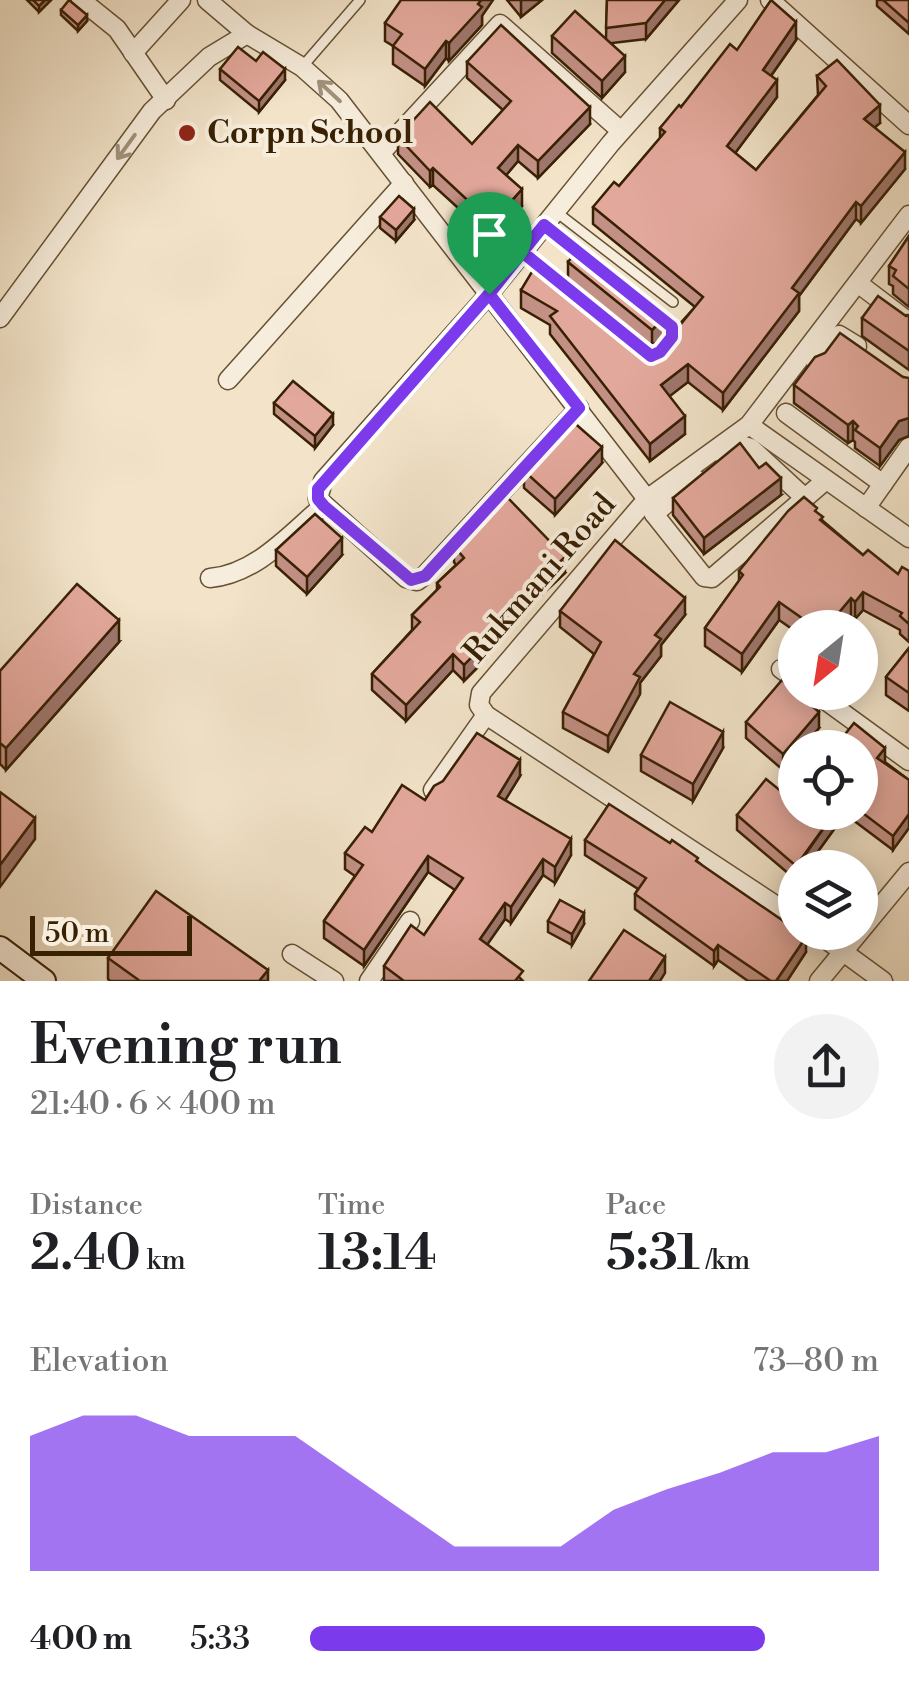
<!DOCTYPE html>
<meta charset="utf-8">
<style>
body{margin:0;font-family:"Libre Bodoni",serif;background:#f2f2f2;color:#202124;height:100vh;display:flex;flex-direction:column;font-size:38px;white-space:nowrap}
*{box-sizing:border-box;margin:0}
p{font-size:32px;color:#757577}
.icon{flex:none;width:55px;height:55px;fill:none;stroke:currentColor;stroke-width:2;stroke-linecap:round;stroke-linejoin:round}
.map{position:relative;height:981px;overflow:hidden}
.drawer{display:flex;flex-direction:column;background:#fff;flex:1}
.drawer>*{flex:none}
.needle{width:65px;rotate:210deg}
.tools{position:absolute;left:778px;top:610px;display:grid;gap:20px}
.tools a{display:grid;place-items:center;width:100px;height:100px;border-radius:50%;background:#fff;box-shadow:0 5px 25px #0003;font-size:50px}
.scale{position:absolute;left:30px;bottom:25px;width:162px;box-sizing:border-box;padding-left:10px;border:5px solid #382003;border-top:0;font-size:28px;line-height:35px;white-space:nowrap;color:#382003;-webkit-text-stroke:8px #f7eddc;paint-order:stroke}
.pin{position:absolute;display:grid;place-items:center;width:85px;height:85px;color:#fff;margin:-102px -42px;border-radius:50% 50% 50% 0;rotate:-45deg;box-shadow:0 0 10px #0007}
.pin .icon{rotate:45deg}
.round{display:grid;place-items:center;flex:none;width:105px;height:105px;border-radius:52px;background:#f2f2f2}
.head{display:flex;align-items:center;justify-content:space-between;height:170px;padding:0 30px}
h1{font-size:55px;font-weight:600;line-height:75px}
.metrics{display:grid;grid-template-columns:repeat(3,1fr);gap:15px;height:170px;padding:10px 30px}
.metrics div{display:grid;align-content:center}
.metrics b{font-size:50px;font-weight:600}
.metrics small{font-size:28px;font-weight:400}
.metrics p{font-size:28px}
.chart{height:280px;padding:20px 30px}
.chart p{display:flex;justify-content:space-between}
.chart svg{width:100%;height:180px;margin-top:10px;fill:#7c3aed;opacity:.7}
ul{padding:0 30px;list-style:none;font-size:32px}
li{display:grid;grid-template-columns:160px 120px 1fr;align-items:center;height:75px}
li i{height:25px;border-radius:12px;background:#7c3aed}
.map>svg:first-child{display:block}
</style>
<div class="map">
<svg width="909" height="981" viewBox="0 0 909 981">
<rect width="100%" height="100%" fill="#f2e3c9"/>
<filter id="stains"><feTurbulence type="fractalNoise" baseFrequency=".002" numOctaves="4"/><feColorMatrix values="0 0 0 0 .2 0 0 0 0 .09 0 0 0 0 .02 0 0 0 .5 -.17"/></filter>
<radialGradient id="worn" r=".72"><stop offset=".6" stop-color="#630" stop-opacity="0"/><stop offset="1" stop-color="#630" stop-opacity=".3"/></radialGradient>
<g fill="none" stroke-linecap="round" stroke-linejoin="round">
<defs>
<g id="lane">
<path d="M302 67 360 0"/>
<path d="M555 211 673 302"/>
<path d="M544 225 585 257"/>
<path d="M656 313 672 327V337L667 343"/>
</g>
<g id="street">
<path d="M81 0 117 29 166 100"/>
<path d="M207 0 247 34"/>
<path d="M770 0 909 125"/>
<path d="M133 53 181 0"/>
<path d="M382 152 500 24 621 131"/>
<path d="M859 284 909 322"/>
<path d="M0 318 152 111 209 57 247 34 302 67 339 100 647 499 654 514 704 577 712 578 826 480"/>
<path d="M816 363 834 338 839 335 857 346"/>
<path d="M228 380 404 183"/>
<path d="M579 408 425 575 417 581 406 578 318 499 323 481 489 294 611 143 738 0"/>
<path d="M786 413 883 484"/>
<path d="M749 425 909 538"/>
<path d="M724 456C733 448 739 443 751 448L805 498"/>
<path d="M866 508 909 447"/>
<path d="M654 514 696 479"/>
<path d="M210 578C256 574 290 534 323 506"/>
<path d="M781 669 795 679"/>
<path d="M814 692 909 761"/>
<path d="M433 790 486 715"/>
<path d="M795 918 486 715 479 705 481 693 647 499 749 425 909 215"/>
<path d="M816 932 883 981"/>
<path d="M292 954 334 981"/>
<path d="M369 981 410 921"/>
<path d="M819 981 909 872"/>
</g>
<path id="secondary" d="M0 948 44 981"/>
</defs>
<use href="#lane" stroke="#665134" stroke-width="12"/>
<use href="#street" stroke="#665134" stroke-width="21"/>
<use href="#secondary" stroke="#382003" stroke-width="26"/>
<use href="#lane" stroke="#f7eddc" stroke-width="9"/>
<use href="#street" stroke="#f7eddc" stroke-width="18"/>
<use href="#secondary" stroke="#f7eddc" stroke-width="22"/>
</g>
<g fill="#c39086" stroke="#382003" stroke-width="2.5">
<path d="M27 0H51L39 12Z"/>
<path d="M507 0H542L521 17Z"/>
<path d="M607 0H679L646 39 612 43 625 72 602 98 552 53V36L606 38Z"/>
<path d="M877 0H909V34L877 6Z"/>
<path d="M61 10 87 21 78 31 61 15Z"/>
<path d="M482 16V25L449 61 446 58 425 86 393 64V46L385 41V23Z"/>
<path d="M796 40 771 76 777 97 735 153 756 170 818 95 817 76 880 123 875 127 905 169 861 223 856 219 799 296V311L723 410 688 382 669 396 685 434 650 461 550 334V325L521 308V290L647 345H650L568 278V262L664 334 655 343 664 341 695 307 593 224V207L619 186 660 138V128L737 50Z"/>
<path d="M256 61 285 80 259 112 220 80V69Z"/>
<path d="M467 62 590 124 538 178 518 161 506 175 522 206 492 239 433 185 430 187 398 154V137L472 144 503 110 467 78Z"/>
<path d="M380 217 414 220 396 241 380 228Z"/>
<path d="M909 236V307L893 294V286L889 284V266Z"/>
<path d="M909 315V370L862 336V318Z"/>
<path d="M903 377 899 440 880 466 855 448V442L853 440 848 443 794 403V385Z"/>
<path d="M274 403 333 425 315 448 274 414Z"/>
<path d="M602 463 555 515 524 488V471Z"/>
<path d="M781 495 704 554 673 515V498Z"/>
<path d="M817 513 823 521 863 555 898 574 909 571V642L900 634V630L863 610 855 619 851 616 842 628H795V631L779 620 742 672 705 646V628L739 581V571Z"/>
<path d="M454 546 565 573 486 647V659L464 681 453 670 406 721 372 690V674L412 630V615L437 590V583L456 565 454 562Z"/>
<path d="M276 550 342 555 307 594 276 566Z"/>
<path d="M560 611 685 615 661 645V656L640 683V694L608 752 563 728V712L594 654 560 627Z"/>
<path d="M119 642 6 770 0 764V671Z"/>
<path d="M909 648V711L886 695V677Z"/>
<path d="M746 722 819 728 783 770 746 738Z"/>
<path d="M723 748 693 801 641 771V755Z"/>
<path d="M860 748 885 762 909 780 893 850 845 814 806 868H795V879L737 830V815L795 812H860Z"/>
<path d="M520 776 505 800 571 855 555 883 543 875 511 923 505 919 487 944 523 981H384V966L424 935 455 890 428 872 364 966 324 938V921L355 876 345 869V853L372 832 425 800Z"/>
<path d="M585 840 698 862 806 952 787 981H748L718 960 714 966 635 909V894L638 889 585 855Z"/>
<path d="M548 921 584 924 572 945 548 932Z"/>
<path d="M108 958 268 981H110L108 979Z"/>
</g>
<g fill="#9f766d" stroke="#382003" stroke-width="2.5">
<path d="M45 0H51L39 12V6Z"/>
<path d="M481 0H493L482 16V25L449 61V43Z"/>
<path d="M521 0H542L521 17Z"/>
<path d="M665 0H679L646 39V23Z"/>
<path d="M87 15V21L78 31V25Z"/>
<path d="M796 22V40L763 87V70Z"/>
<path d="M446 41V58L425 86V69Z"/>
<path d="M625 56V72L602 98V81Z"/>
<path d="M285 69V80L259 112V101Z"/>
<path d="M777 80V97L727 164V146Z"/>
<path d="M880 105V123L864 136V119Z"/>
<path d="M590 107V124L538 178V161Z"/>
<path d="M518 145V161L498 185V168Z"/>
<path d="M905 152V169L861 223V206Z"/>
<path d="M433 168V185L430 187V171Z"/>
<path d="M522 189V206L492 239V223Z"/>
<path d="M856 202V219L799 296V311L723 410V393L792 288Z"/>
<path d="M414 209V220L396 241V230Z"/>
<path d="M664 318V334L652 347V330Z"/>
<path d="M688 364V382L661 403V385Z"/>
<path d="M333 414V425L315 448V436Z"/>
<path d="M685 416V434L650 461V444Z"/>
<path d="M909 418V436L899 440 880 466V448L899 421Z"/>
<path d="M853 421V440L848 443V425Z"/>
<path d="M602 447V463L555 515V499Z"/>
<path d="M781 478V495L704 554V538Z"/>
<path d="M342 538V555L307 594V577Z"/>
<path d="M565 557V573L486 647V659L464 681V665L480 637Z"/>
<path d="M863 592V610L855 619V602Z"/>
<path d="M685 598V615L661 645V656L640 683V694L608 752V736L634 674 655 635Z"/>
<path d="M851 598V616L842 628H836V616Z"/>
<path d="M779 602V620L742 672V654Z"/>
<path d="M833 613V628H825V623Z"/>
<path d="M119 620V642L6 770V748Z"/>
<path d="M453 654V670L406 721V705Z"/>
<path d="M819 712V728L802 748H795V756L783 770V754Z"/>
<path d="M723 732V748L693 801V784Z"/>
<path d="M885 748V762L877 772V758Z"/>
<path d="M520 760V776L498 812V796Z"/>
<path d="M835 812H845V814L806 868H796Z"/>
<path d="M909 814V828L893 850V836Z"/>
<path d="M35 818V839L0 887V865Z"/>
<path d="M571 839V855L555 883V867Z"/>
<path d="M428 856V872L364 966V950Z"/>
<path d="M543 859V875L511 923V907Z"/>
<path d="M505 903V919L480 955V939Z"/>
<path d="M584 913V924L572 945V934Z"/>
<path d="M806 937V952L787 981H776Z"/>
<path d="M718 945V960L714 966V951Z"/>
<path d="M665 957V973L660 981H649Z"/>
<path d="M268 970V981H259Z"/>
</g>
<g fill="#e3a89c" stroke="#382003" stroke-width="2.5">
<path d="M33 0H45L39 6Z"/>
<path d="M69 0 87 15 78 25 61 10Z"/>
<path d="M401 0H481L478 4 482 7 449 43 446 41 425 69 393 46 402 34 385 23Z"/>
<path d="M607 0H665L646 23 606 28Z"/>
<path d="M771 0 796 22 763 70 777 80 727 146 756 170 826 86 817 76 837 60 880 105 864 119 905 152 861 206 856 202 792 288 799 293 723 393 688 364 661 385 685 416 650 444 550 316 557 311 521 290 539 260 647 345 664 341 681 324 703 297 593 207 614 182 619 186 665 132 660 128 679 105 681 107 730 44 737 50Z"/>
<path d="M883 0H909V23Z"/>
<path d="M575 11 625 56 602 81 552 36Z"/>
<path d="M501 25 590 107 538 161 518 145 498 168 522 189 492 223 433 168 430 171 398 137 430 102 472 144 511 101 467 62Z"/>
<path d="M238 47 256 61 263 52 285 69 259 101 220 69Z"/>
<path d="M399 196 414 209 396 230 380 217Z"/>
<path d="M909 236V289L893 276 896 270 889 266Z"/>
<path d="M580 247 664 318 652 330 568 262Z"/>
<path d="M878 296 906 316 909 315V351L862 318Z"/>
<path d="M840 333 903 377 909 378V418L899 421 880 448 855 430 858 426 853 421 848 425 794 385 815 357 825 353Z"/>
<path d="M293 381 333 414 315 436 274 403Z"/>
<path d="M571 420 602 447 555 499 524 471Z"/>
<path d="M740 443 759 468 766 463 781 478 704 538 673 498Z"/>
<path d="M507 497 565 557 480 637 486 643 464 665 453 654 406 705 372 674 420 622 412 615 440 587 437 583 464 558 454 546Z"/>
<path d="M804 497 817 508 815 511 823 517 820 520 863 555 868 550 898 574 902 567 909 571V624L900 616 902 613 863 592 855 602 851 598 836 616 833 613 825 623 821 620 816 626 811 621 809 623 779 602 742 654 705 628 743 575 739 571 788 511Z"/>
<path d="M315 514 342 538 307 577 276 550Z"/>
<path d="M615 540 685 598 655 635 661 639 634 674 640 677 608 736 563 712 601 642 560 611Z"/>
<path d="M77 584 119 620 6 748 0 743V671Z"/>
<path d="M909 648V693L886 677Z"/>
<path d="M782 680 819 712 783 754 746 722Z"/>
<path d="M670 702 723 732 693 784 641 755Z"/>
<path d="M854 723 885 748 877 758 909 780V814L893 836 860 811V748H834Z"/>
<path d="M477 733 520 760 498 796 571 839 555 867 543 859 511 907 505 903 480 939 523 971 515 981H404L384 966 411 925 424 935 463 878 428 856 364 950 324 921 363 865 345 853 365 827 372 832 402 785 425 800 434 786 443 781Z"/>
<path d="M766 779 793 801 795 798V812H835L796 866 737 815Z"/>
<path d="M0 792 35 818 0 865Z"/>
<path d="M609 804 670 843 672 840 698 858 696 861 795 929V932H800L806 937 776 981H771L718 945 714 951 635 894 646 878 585 840Z"/>
<path d="M156 891 268 970 259 981H140L108 958Z"/>
<path d="M560 900 584 913 572 934 548 921Z"/>
<path d="M624 930 665 957 649 981H589Z"/>
</g>
<defs><path id="oneway-shaft" d="M-6 0H5M1.5-3L5.5 0L1.5 3" fill="none" stroke-width="1.6" stroke-linecap="round" stroke-linejoin="round" transform="scale(2.5)"/></defs>
<g stroke="#a1917a">
<use href="#oneway-shaft" transform="translate(329 91) rotate(-137)"/>
<use href="#oneway-shaft" transform="translate(126 147) rotate(126)"/>
</g>
<g fill="none" stroke-linecap="round" stroke-linejoin="round">
<defs>
<path id="route" d="M489 294 318 489V499L324 506 411 580 425 576 579 408 489 294 544 225 672 327V337L660 352 651 356 521 251 489 294"/>
</defs>
<use href="#route" stroke="#fff" stroke-width="20"/>
<use href="#route" stroke="#7c3aed" stroke-width="12"/>
</g>
<circle fill="#8f2418" stroke="#f7eddc" stroke-width="4" cx="187" cy="133" r="10"/>
<g text-anchor="middle" dominant-baseline="central" stroke-width="8" stroke-linejoin="round" paint-order="stroke">
<g font-size="32" font-weight="bold" fill="#382003" stroke="#f7eddc" text-anchor="start">
<text x="207" y="133">Corpn School</text>
</g>
<g font-size="32" fill="#382003" stroke="#f7eddc">
<text transform="translate(540 578) rotate(-49)">Rukmani Road</text>
</g>
</g>
<rect width="100%" height="100%" filter="url(#stains)"/>
<rect width="100%" height="100%" fill="url(#worn)"/>
</svg>
<div class="tools">
<a><svg class="needle" viewBox="-14 -14 28 28"><path d="M0-13l5 13h-10z" fill="#e53935"/><path d="M0 13l5-13h-10z" fill="#757577"/></svg></a>
<a><svg class="icon" aria-label="locate" viewBox="0 0 24 24"><circle cx="12" cy="12" r="6"/><path d="M12 2v4M12 18v4M2 12h4M18 12h4"/></svg></a>
<a><svg class="icon" aria-label="layers" viewBox="0 0 24 24"><path d="M12 4l9 5-9 5-9-5zM3 14l9 5 9-5"/></svg></a>
</div>
<div class="scale">50 m</div>
<div class="pin" style="left:489px;top:294px;background:#1e9e55"><svg class="icon" aria-label="arrive" viewBox="0 0 24 24"><path d="M6 21V4h12l-3 4 3 4H6"/></svg></div>
</div>
<section class="drawer">
<div class="head"><div><h1>Evening run</h1><p>21:40 · 6 × 400 m</p></div><a class="round"><svg class="icon" aria-label="share" viewBox="0 0 24 24"><path d="M12 15V3M7 8l5-5 5 5M5 13v7h14v-7"/></svg></a></div>
<div class="metrics">
<div><p>Distance</p><b>2.40<small> km</small></b></div>
<div><p>Time</p><b>13:14</b></div>
<div><p>Pace</p><b>5:31<small> /km</small></b></div>
</div>
<div class="chart"><p><span>Elevation</span>73–80 m</p>
<svg viewBox="0 0 160 44" preserveAspectRatio="none"><path d="M0 44V11L10 6L20 6L30 11L40 11L50 11L60 20L70 29L80 38L90 38L100 38L110 29L120 24L130 20L140 15L150 15L160 11V44z"/></svg>
</div>
<ul>
<li><b>400 m</b>5:33<i style="width:80%"></i></li>
</ul>
</section>
